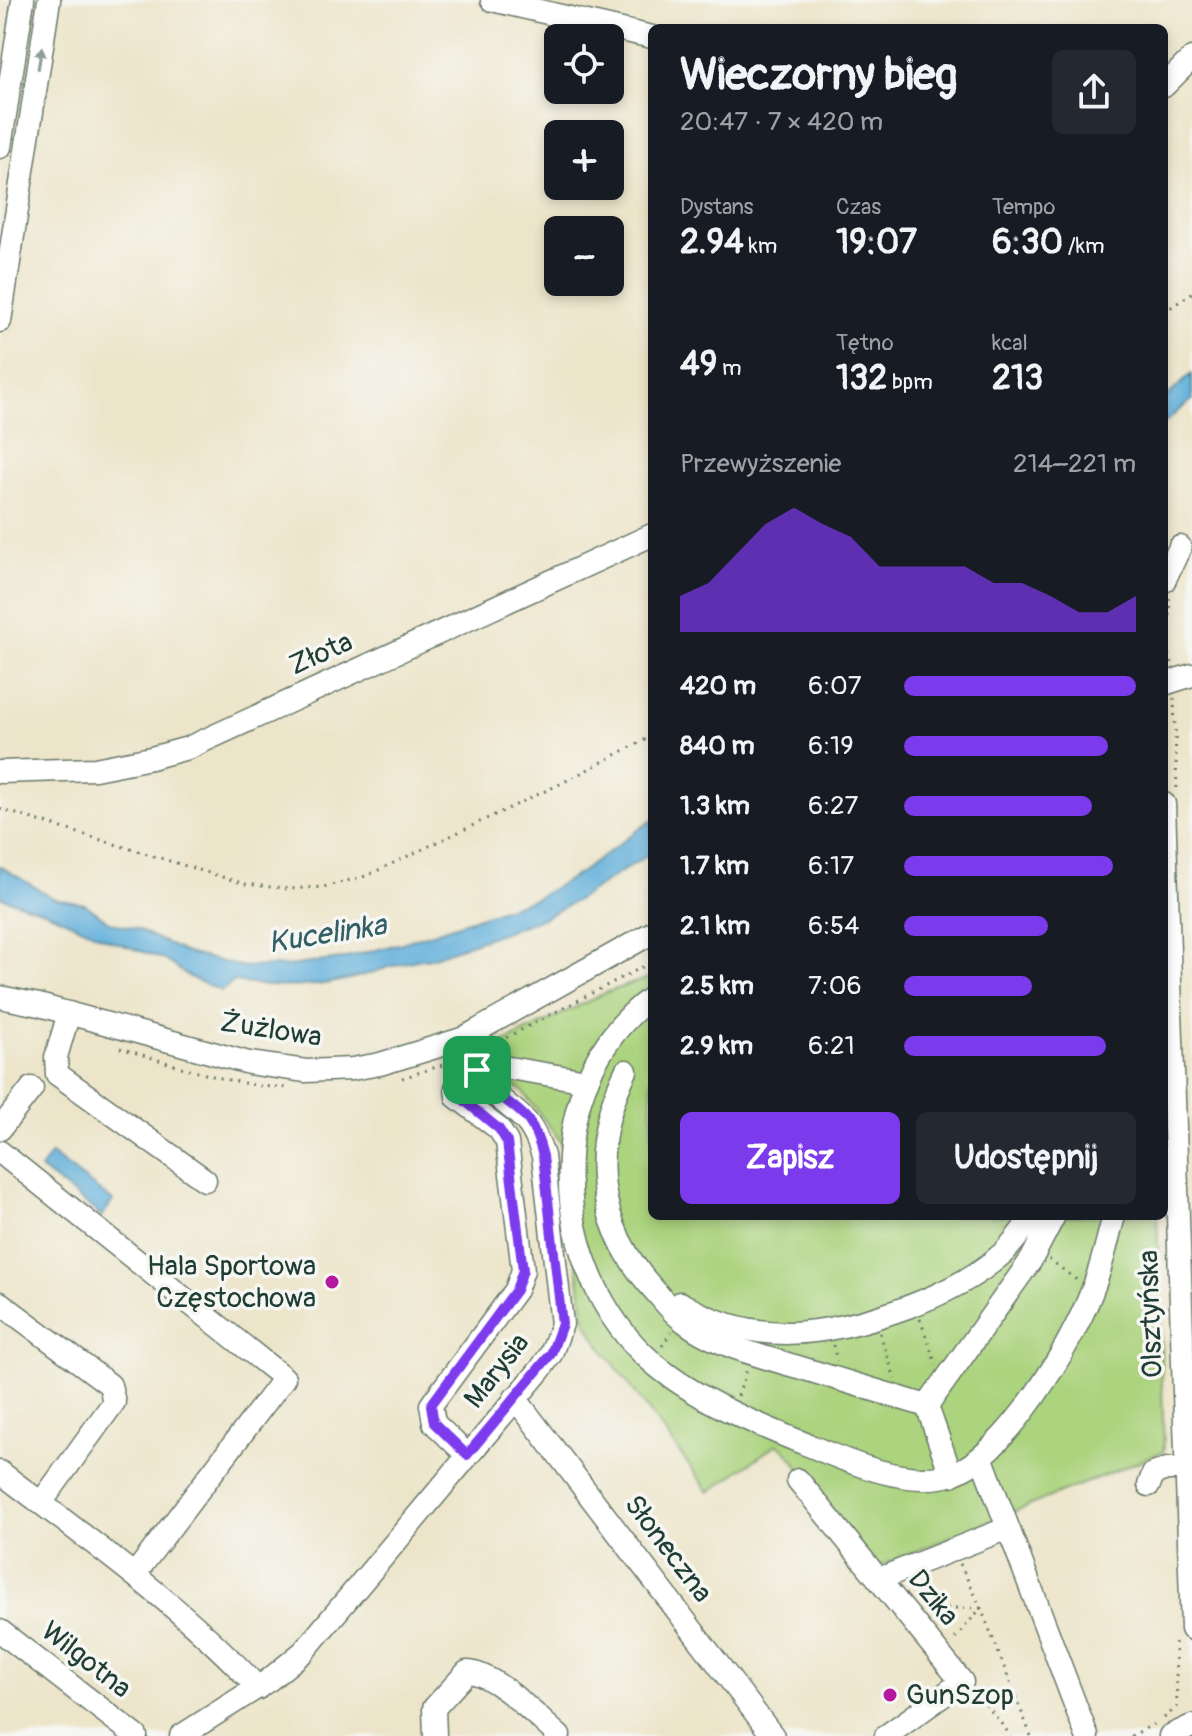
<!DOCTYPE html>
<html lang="pl">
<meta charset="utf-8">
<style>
body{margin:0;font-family:Pangolin,sans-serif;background:#242831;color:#f1f3f6;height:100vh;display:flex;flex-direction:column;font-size:30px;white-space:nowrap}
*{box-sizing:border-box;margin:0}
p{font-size:26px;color:#9ea1a6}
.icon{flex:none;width:44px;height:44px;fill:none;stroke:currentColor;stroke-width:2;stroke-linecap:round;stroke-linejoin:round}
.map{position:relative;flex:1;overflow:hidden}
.details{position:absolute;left:648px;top:24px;width:520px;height:1196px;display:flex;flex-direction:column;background:#171b24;border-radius:12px;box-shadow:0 4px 12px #0003}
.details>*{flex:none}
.buttons{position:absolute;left:544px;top:24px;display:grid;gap:16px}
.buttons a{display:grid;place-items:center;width:80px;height:80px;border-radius:12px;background:#171b24;box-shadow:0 4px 12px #0003;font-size:40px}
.pin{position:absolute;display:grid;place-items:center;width:68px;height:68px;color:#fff;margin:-34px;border-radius:16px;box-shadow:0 4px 12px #0006}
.round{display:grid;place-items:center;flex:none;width:84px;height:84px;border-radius:12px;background:#242831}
.head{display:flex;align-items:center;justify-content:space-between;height:136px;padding:0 32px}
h1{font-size:44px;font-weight:700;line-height:60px}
.stats{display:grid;grid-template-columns:repeat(3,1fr);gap:12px;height:136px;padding:8px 32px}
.stats div{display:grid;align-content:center}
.stats b{font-size:34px;font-weight:700}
.stats small{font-size:22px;font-weight:400}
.stats p{font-size:22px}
.chart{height:224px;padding:16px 32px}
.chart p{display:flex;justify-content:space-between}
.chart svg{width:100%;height:144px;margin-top:8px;fill:#7c3aed;opacity:.7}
.button{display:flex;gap:16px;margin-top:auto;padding:16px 32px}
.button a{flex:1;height:92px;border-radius:12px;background:#7c3aed;color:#fff;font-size:32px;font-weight:700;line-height:92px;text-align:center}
.button a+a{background:#242831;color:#f1f3f6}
ul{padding:0 32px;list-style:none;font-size:26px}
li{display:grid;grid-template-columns:128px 96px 1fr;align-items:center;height:60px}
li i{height:20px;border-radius:10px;background:#7c3aed}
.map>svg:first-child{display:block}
</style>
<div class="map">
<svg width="1192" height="1736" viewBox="0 0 1192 1736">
<rect width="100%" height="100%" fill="#f6f6f2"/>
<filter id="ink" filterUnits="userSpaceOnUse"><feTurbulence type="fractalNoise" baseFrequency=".0125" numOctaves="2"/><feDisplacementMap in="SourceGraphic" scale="16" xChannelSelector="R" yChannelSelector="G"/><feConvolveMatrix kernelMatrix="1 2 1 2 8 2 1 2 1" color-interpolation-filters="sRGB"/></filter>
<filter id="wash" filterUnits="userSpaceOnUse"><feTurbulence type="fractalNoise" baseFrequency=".006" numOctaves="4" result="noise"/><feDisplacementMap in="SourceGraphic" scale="32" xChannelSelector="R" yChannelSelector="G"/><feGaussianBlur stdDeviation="1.8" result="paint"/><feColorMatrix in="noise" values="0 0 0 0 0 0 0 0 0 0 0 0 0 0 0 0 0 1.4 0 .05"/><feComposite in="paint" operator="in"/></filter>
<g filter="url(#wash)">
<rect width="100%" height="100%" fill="#ede5ca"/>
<path fill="#acd37e" stroke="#668859" stroke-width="2" d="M652 977V1216H1157L1164 1451 877 1567 785 1449 777 1444 709 1492 594 1337 584 1316 561 1142 522 1091 512 1084 496 1046 607 992Z"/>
<g fill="#60afda" stroke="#407687" stroke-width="2">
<path d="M1192 374V400L1164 423V399Z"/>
<path d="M652 820V852L579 899 543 918 431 958C407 960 387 968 364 975 323 988 276 990 234 981L221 991 191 978 163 959 112 941 47 912 0 897V866L55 899 85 904 109 922 137 929 186 953 244 967 288 966 341 959 402 943 536 898 580 873Z"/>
<path d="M51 1154 113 1201 102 1216 40 1169Z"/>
</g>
</g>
<g filter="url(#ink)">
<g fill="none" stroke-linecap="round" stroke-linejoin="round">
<defs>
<g id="minor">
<path d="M492 0 652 37"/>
<path d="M1164 86 1192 58"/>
<path d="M0 147 23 0"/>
<path d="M0 321 49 0"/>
<path d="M1164 581 1180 547"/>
<path d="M1164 684 1192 675"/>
<path d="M0 772 95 769 151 758 188 748 652 535"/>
<path d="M1164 804 1192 1629"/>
<path d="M0 997 39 1005 249 1063 306 1071 352 1069 380 1064 462 1039 652 933"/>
<path d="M652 997C536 1082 548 1273 653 1363 698 1401 758 1425 813 1447 851 1463 911 1488 952 1474 1006 1456 1072 1344 1092 1291 1102 1267 1107 1241 1114 1216"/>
<path d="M69 1013 56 1057 57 1074 205 1180"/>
<path d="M626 1071C588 1149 595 1226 655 1291 663 1300 671 1311 680 1318 710 1344 760 1356 798 1367 841 1380 884 1393 927 1406"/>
<path d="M0 1129 32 1088"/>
<path d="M0 1152 284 1378 135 1574"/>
<path d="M0 1303 110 1385 114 1402 41 1503"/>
<path d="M680 1303C755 1348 827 1336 905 1308 938 1296 975 1278 1002 1254 1013 1244 1023 1229 1033 1216"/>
<path d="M515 1398 773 1736"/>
<path d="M467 1455 434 1423 431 1405 516 1290 523 1270 507 1142 499 1129 457 1097 456 1088 477 1070 509 1068 587 1081"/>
<path d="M982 1459 1087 1736"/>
<path d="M0 1472C89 1540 181 1605 258 1688"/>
<path d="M951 1475 927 1406 1031 1260 1054 1216"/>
<path d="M798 1480 962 1682 886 1736"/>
<path d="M1149 1485 1153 1474 1167 1469H1187"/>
<path d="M879 1579 1008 1528"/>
<path d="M0 1631 136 1736"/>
<path d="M181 1736 269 1680 303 1652 540 1370 551 1354 562 1324 543 1156C529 1109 512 1116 486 1084 475 1072 469 1054 462 1039"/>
<path d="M435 1736 434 1708 467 1672C494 1672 538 1718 559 1736"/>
<path d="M1170 1736 1192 1726"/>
</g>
</defs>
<use href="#minor" stroke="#677868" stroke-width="25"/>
<g stroke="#677868" stroke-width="3" stroke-dasharray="2 6" stroke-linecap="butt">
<path d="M1164 312 1192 293"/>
<path d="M1169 598C1172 622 1160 642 1173 664"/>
<path d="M1174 698 1177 791"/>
<path d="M0 809 245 884 289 889 323 887 366 876 560 784 652 736"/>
<path d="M492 1045 652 962"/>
<path d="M120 1048C174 1064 230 1086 287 1088"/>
<path d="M402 1078 452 1062"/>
<path d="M1049 1259 1078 1281"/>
<path d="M920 1319 936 1365"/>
<path d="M880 1333 895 1379"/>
<path d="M833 1345 837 1361"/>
<path d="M662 1346 671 1332"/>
<path d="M738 1396 747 1369"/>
<path d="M960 1564 981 1608 1031 1736"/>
<path d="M923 1608H981L951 1643"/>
<path d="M976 1692 1011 1736"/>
<path d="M1164 1718 1177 1707 1175 1636"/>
<path d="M1131 1736 1158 1722"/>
</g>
<use href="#minor" stroke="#fff" stroke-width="22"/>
</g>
<defs><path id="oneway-solid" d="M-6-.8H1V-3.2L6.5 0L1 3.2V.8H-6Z" transform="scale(2)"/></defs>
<use fill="#8f9e9a" href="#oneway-solid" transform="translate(40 58) rotate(-81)"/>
</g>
<g fill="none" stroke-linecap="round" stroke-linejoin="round" filter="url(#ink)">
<defs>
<path id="route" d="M477 1070C489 1094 512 1101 528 1120 536 1131 540 1144 543 1156L562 1324 551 1354 467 1455 434 1423 431 1405 516 1290 523 1270 507 1142 499 1129 455 1093 456 1088Z"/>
</defs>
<use href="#route" stroke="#fff" stroke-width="16"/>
<use href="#route" stroke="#7c3aed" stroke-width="10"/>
</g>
<g fill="#b5179e" stroke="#f6f6f2" stroke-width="3">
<circle cx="332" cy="1282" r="8"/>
<circle cx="890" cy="1695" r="8"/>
</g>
<g text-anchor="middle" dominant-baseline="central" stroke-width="7" stroke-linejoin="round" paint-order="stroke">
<g font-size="28" fill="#1f3d34" stroke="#f6f6f2">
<text transform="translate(321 654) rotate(-24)">Złota</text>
<text transform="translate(271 1030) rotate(9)">Żużlowa</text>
<text transform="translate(1151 1314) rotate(-92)">Olsztyńska</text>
<text transform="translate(497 1371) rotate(-52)">Marysia</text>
<text transform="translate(668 1549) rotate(53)">Słoneczna</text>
<text transform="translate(933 1598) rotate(51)">Dzika</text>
<text transform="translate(86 1660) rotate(38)">Wilgotna</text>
</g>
<g font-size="28" fill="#1f3d34" stroke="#f6f6f2" text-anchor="end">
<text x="316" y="1266">Hala Sportowa<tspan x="316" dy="32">Częstochowa</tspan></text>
<text x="906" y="1695" text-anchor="start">GunSzop</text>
</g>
<g font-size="30" font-style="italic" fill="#325f66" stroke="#f6f6f2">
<text transform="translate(327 934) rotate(-9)">Kucelinka</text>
</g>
</g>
</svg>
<div class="buttons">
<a><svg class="icon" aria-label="locate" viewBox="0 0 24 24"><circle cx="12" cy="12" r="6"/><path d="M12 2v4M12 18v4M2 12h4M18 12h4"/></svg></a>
<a>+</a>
<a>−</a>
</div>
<div class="pin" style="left:477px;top:1070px;background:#1e9e55"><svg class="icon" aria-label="arrive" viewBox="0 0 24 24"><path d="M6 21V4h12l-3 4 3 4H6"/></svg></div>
<section class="details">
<div class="head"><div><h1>Wieczorny bieg</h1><p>20:47 · 7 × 420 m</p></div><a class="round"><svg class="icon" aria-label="share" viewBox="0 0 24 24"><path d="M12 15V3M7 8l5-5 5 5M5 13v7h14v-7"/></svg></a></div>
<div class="stats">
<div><p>Dystans</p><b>2.94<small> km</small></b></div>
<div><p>Czas</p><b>19:07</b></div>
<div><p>Tempo</p><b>6:30<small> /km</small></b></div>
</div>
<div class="stats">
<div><b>49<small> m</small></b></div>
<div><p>Tętno</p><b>132<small> bpm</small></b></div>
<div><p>kcal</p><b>213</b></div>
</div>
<div class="chart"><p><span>Przewyższenie</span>214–221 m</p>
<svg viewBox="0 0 160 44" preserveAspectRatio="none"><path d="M0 44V33L10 29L20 20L30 11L40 6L50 11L60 15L70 24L80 24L90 24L100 24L110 29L120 29L130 33L140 38L150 38L160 33V44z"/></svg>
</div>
<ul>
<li><b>420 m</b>6:07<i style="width:100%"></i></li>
<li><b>840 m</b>6:19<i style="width:88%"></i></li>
<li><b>1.3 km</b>6:27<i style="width:81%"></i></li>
<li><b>1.7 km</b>6:17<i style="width:90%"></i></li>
<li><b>2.1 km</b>6:54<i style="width:62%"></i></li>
<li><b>2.5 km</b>7:06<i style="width:55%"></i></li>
<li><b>2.9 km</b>6:21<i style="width:87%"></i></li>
</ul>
<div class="button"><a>Zapisz</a><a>Udostępnij</a></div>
</section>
</div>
